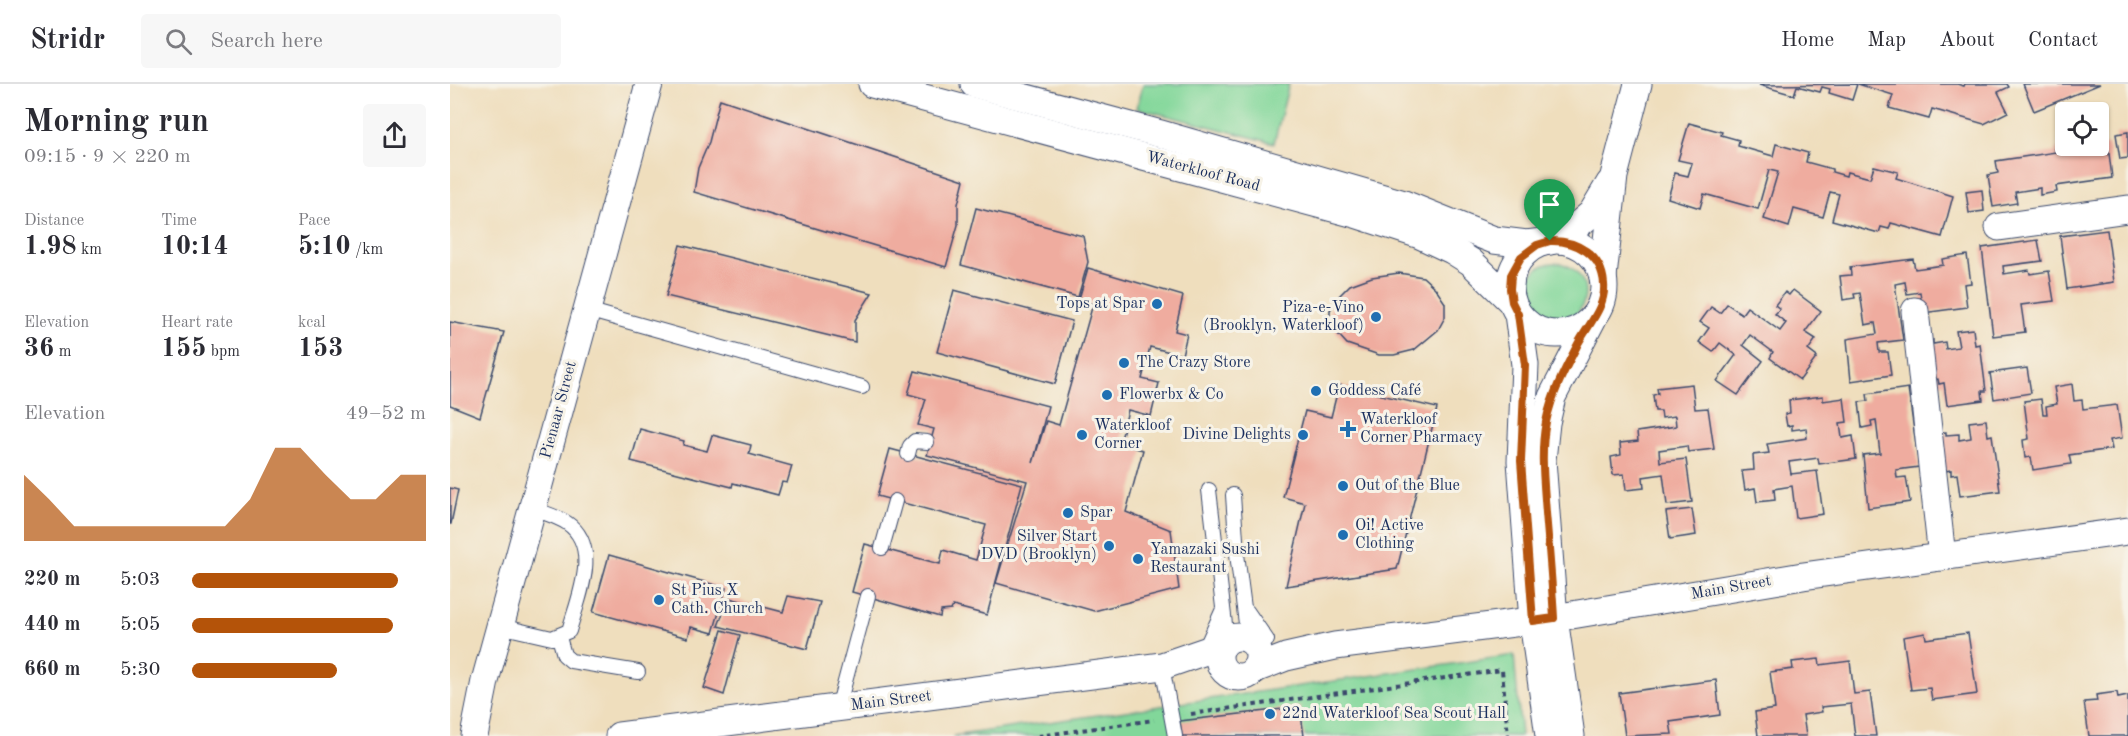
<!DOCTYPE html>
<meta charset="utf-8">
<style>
body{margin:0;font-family:"Old Standard TT",serif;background:#f7f7f7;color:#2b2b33;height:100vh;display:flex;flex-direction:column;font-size:22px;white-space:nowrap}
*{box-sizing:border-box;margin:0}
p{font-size:20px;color:#7c7c81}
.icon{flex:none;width:33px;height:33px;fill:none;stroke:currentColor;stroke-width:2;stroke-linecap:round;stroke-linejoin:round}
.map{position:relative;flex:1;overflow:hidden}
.panel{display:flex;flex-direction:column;background:#fff;width:450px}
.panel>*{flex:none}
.tools{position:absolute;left:1605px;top:18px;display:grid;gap:12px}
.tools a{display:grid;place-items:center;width:54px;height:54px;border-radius:6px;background:#fff;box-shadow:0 2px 4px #0004;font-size:30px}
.pin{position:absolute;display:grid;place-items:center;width:51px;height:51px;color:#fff;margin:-62px -26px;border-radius:50% 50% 50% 0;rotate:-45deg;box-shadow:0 0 6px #0007}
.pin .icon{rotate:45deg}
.round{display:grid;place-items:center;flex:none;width:63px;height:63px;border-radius:6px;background:#f7f7f7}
.head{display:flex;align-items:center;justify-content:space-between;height:102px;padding:0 24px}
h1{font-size:33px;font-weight:800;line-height:45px}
.stats{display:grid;grid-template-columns:repeat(3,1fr);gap:9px;height:102px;padding:6px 24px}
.stats div{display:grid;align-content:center}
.stats b{font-size:26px;font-weight:800}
.stats small{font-size:16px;font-weight:400}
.stats p{font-size:16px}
.chart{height:168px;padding:12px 24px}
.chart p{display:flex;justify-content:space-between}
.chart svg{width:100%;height:108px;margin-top:6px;fill:#b45309;opacity:.7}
ul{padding:0 24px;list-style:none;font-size:20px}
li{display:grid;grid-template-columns:96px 72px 1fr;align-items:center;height:45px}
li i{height:15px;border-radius:8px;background:#b45309}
header{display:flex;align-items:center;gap:36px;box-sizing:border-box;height:84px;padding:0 30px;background:#fff;border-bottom:2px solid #e1e1e2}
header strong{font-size:28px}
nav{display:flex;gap:33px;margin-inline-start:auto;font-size:21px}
.search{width:420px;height:54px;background:#f7f7f7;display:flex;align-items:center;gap:15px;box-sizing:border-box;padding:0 21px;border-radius:6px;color:#7c7c81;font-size:22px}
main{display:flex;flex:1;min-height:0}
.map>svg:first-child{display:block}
</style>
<header>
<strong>Stridr</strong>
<div class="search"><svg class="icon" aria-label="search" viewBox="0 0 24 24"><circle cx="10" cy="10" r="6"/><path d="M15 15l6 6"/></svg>Search here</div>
<nav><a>Home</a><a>Map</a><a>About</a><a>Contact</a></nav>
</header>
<main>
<section class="panel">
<div class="head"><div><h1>Morning run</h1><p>09:15 · 9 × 220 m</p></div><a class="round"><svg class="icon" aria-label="share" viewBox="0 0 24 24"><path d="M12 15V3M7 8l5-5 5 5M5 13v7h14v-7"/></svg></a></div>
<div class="stats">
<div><p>Distance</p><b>1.98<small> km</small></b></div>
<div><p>Time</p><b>10:14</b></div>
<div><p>Pace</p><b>5:10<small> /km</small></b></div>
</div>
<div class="stats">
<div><p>Elevation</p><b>36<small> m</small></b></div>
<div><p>Heart rate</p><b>155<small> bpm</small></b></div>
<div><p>kcal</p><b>153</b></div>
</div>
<div class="chart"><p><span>Elevation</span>49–52 m</p>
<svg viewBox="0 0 160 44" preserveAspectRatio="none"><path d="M0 44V17L10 27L20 38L30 38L40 38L50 38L60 38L70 38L80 38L90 27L100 6L110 6L120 17L130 27L140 27L150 17L160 17V44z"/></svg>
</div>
<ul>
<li><b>220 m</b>5:03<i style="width:88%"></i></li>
<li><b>440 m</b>5:05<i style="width:86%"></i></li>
<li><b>660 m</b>5:30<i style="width:62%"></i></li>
</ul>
</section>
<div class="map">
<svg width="1678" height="652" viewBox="0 0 1678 652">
<rect width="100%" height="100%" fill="#f7f3e8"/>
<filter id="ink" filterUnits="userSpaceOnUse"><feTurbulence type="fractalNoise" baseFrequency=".0167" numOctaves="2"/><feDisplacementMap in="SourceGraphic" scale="12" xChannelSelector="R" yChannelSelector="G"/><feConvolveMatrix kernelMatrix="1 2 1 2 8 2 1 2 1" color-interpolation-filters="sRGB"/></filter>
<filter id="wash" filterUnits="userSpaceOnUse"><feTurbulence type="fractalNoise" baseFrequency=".008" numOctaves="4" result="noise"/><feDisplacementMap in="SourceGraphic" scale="24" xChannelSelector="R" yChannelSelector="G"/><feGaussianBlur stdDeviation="1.35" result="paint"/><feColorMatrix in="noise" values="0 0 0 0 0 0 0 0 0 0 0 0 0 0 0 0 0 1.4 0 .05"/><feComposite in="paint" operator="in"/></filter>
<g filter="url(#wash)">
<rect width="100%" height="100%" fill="#efdebd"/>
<g fill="#82d79a" stroke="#4e837c" stroke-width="1.5">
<path d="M693 0H839L824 59 687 24Z"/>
<circle cx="1105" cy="209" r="30"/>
<path d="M1064 571 1071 652H503Z"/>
</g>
<g id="blocks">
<g fill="#efac9f">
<path d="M1407 0 1402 16 1379 9 1380 5 1372 3 1370 8 1347 2 1344 11 1309 1Z"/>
<path d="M1408 0H1507L1514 2 1515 0H1557L1559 3 1548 8 1558 28 1534 40 1482 25 1479 35 1439 24 1443 11Z"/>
<path d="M1573 0H1650L1584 27Z"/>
<path d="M270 15 514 96 508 120V141L496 183 244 108 248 84 259 58Z"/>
<path d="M1239 39 1272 48 1271 51 1289 56 1288 62 1323 72 1326 60 1358 69 1356 78 1382 85V88L1396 92 1397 88 1420 94 1424 82 1448 88 1446 94 1503 112 1492 153 1441 139 1439 145 1431 143 1429 149 1382 136 1389 110 1380 108 1373 133 1344 125 1339 143 1314 135 1328 88 1319 86 1308 125 1254 110 1250 124 1218 114 1225 89 1238 92 1242 79 1228 76Z"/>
<path d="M1678 48V74L1670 75 1666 50Z"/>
<path d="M1658 61 1662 94 1606 102 1607 108 1590 111V104L1565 108 1567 119 1543 123 1538 91 1548 89 1546 77 1606 68 1605 65Z"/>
<path d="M1532 106 1534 127 1519 129 1516 108Z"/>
<path d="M526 124 633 152 638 178 628 213 511 181Z"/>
<path d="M1657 146 1664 198 1617 205 1610 152Z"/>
<path d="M1588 156 1592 177 1553 182 1554 190 1579 186 1580 190 1599 187 1604 217 1571 221 1575 248 1543 252 1532 164Z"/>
<path d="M230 161 422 209 405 236V258L216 212Z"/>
<path d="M1517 171 1521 199 1514 200 1517 223 1473 229 1470 208 1457 210 1455 198 1445 200 1453 256 1428 259 1429 268H1438L1441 291 1401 297 1397 255 1427 250 1425 239 1415 241 1410 209 1404 210 1405 214 1393 216 1390 192 1401 191 1400 183 1463 175 1465 185 1493 181 1492 175Z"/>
<path d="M638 184 733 212 725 247 737 250 732 271 700 263 692 295 709 299 701 332 678 326 670 360 693 366 676 428 721 446 729 505 644 527 546 499 577 397 477 371 484 345 468 341 476 315 458 310 465 287 598 322 583 379 596 337 609 341 643 220 629 215Z"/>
<path d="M949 189 973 193 985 204 995 219V233L988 246 964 266 944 271H929L897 260 887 249 880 236V226L889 212 900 201 922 193Z"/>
<path d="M504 206 622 237 605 300 487 268Z"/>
<path d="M1343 206 1371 227 1355 248 1366 255 1358 266 1367 273 1350 296 1320 274 1323 268 1300 251 1293 261 1313 277 1288 311 1267 297 1286 271 1270 259 1263 268 1249 258 1259 244 1250 238 1261 223 1270 229 1277 220 1292 230 1297 223 1330 247 1336 239 1325 230 1330 225 1325 221 1335 208 1339 211Z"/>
<path d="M0 238 54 248 30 333 0 321Z"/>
<path d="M1523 245 1525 261 1530 260 1536 307H1532L1533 316 1497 321 1494 299 1489 300 1488 295 1477 297 1471 258 1483 256V260L1495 258 1496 265 1509 263 1506 247Z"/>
<path d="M1577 284 1581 309 1544 315 1540 289Z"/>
<path d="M1242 300 1245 325 1258 324 1264 365 1238 368 1237 362 1209 366 1210 378 1236 375 1242 418 1217 421 1213 390 1193 393 1194 404 1176 406 1174 390 1163 391 1161 373 1171 371 1170 359 1188 357 1187 348 1226 342 1225 332 1212 334 1211 327H1205L1203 311 1208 310 1207 304Z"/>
<path d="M1622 300 1624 317 1632 316 1633 325 1667 321 1672 354 1660 356 1662 365 1619 371 1621 380 1583 386 1581 373 1575 374 1573 356 1579 355 1574 317 1591 315 1593 330H1597L1596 322 1607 320 1604 303Z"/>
<path d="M889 301 987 324 947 485 836 502 855 419 833 413 855 327 881 333Z"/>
<path d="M1458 304 1469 383 1446 386 1447 394 1456 393 1460 418 1418 424 1413 371 1430 369 1426 336 1421 337 1422 342 1412 344 1409 318 1418 317 1417 310Z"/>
<path d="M1373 312V317L1394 314 1397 338 1390 339 1392 354 1403 352 1406 375 1369 380 1368 374 1339 378 1341 390 1367 387 1373 430 1346 434 1342 402 1324 405 1325 416 1307 418 1305 404 1295 406 1292 387 1304 386 1303 371 1319 369 1317 360 1357 354 1356 344 1342 346V341L1337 342 1335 330 1340 329 1339 316Z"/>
<path d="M1536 336 1538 352 1542 351 1550 407 1510 412 1507 390 1501 391V386L1490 388 1484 349 1496 348V351L1509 350V356L1521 354 1519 338Z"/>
<path d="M190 345 234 357 233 361 257 367 262 351 301 361 299 370 342 382 337 399 332 398 328 411 283 399 282 403 181 377Z"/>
<path d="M440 365 572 400 537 531 503 522 501 526 491 527 490 533 402 508 415 460 490 480 493 466 526 476 536 441 427 412Z"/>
<path d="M0 404 8 406 1 440H0Z"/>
<path d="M1242 425 1246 451 1220 455 1216 428Z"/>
<path d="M159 471 276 504 263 549 241 543 238 554 143 528Z"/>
<path d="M338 512 370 518 357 565 268 542 279 514 333 528Z"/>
<path d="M272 546 290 551 274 611 254 604Z"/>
<path d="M1475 549 1476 555 1518 549 1527 610 1482 616 1480 604 1461 606 1453 553Z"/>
<path d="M1369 575 1370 581 1400 577 1404 610 1420 608 1426 652H1405L1401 620 1371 623 1372 628 1353 631 1356 652H1308L1305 628 1325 625 1320 588 1343 585 1342 578Z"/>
<path d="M1266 596 1270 631 1220 638 1222 650 1175 652 1169 609Z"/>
<path d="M1667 608 1668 614 1678 612V652H1639L1634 618 1647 617 1646 611Z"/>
<path d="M850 623 854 652H732L730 637Z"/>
</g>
</g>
</g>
<g filter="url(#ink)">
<use href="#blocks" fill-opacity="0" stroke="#3b496c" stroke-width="1.5"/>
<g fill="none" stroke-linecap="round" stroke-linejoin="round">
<defs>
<g id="lane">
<path d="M137 226 412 303"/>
<path d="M458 370 460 362 465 357 477 358"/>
<path d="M759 406 777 557"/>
<path d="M783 411 787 470 798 555"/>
<path d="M432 464 445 417"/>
<path d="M797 527 817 556"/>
<path d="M50 542 102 554 119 547C128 514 152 463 117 439 107 432 93 429 82 424"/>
<path d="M109 553 114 571 121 577 188 588"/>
<path d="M755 565 773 525"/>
<path d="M712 582 725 652"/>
<path d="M388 624 418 512"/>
</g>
<g id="street">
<path d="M422 0 905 130 970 151 1002 166 1021 178 1062 218"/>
<path d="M524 0 711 50 954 120 1044 156 1077 160 1100 157"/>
<path d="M1549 143 1678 125"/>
<circle cx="1107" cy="203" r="47"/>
<path d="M1110 156 1142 129 1160 99"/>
<path d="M1153 193 1164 92 1188 0"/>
<path d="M1465 227 1492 473"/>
<path d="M1068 230 1075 281 1071 377 1083 537 1099 652"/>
<circle cx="789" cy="573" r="20"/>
<path d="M805 585 836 573 885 562 1104 534 1353 492 1678 447"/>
<path d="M24 652 35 597 199 0"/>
<path d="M169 652 712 582 773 561"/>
<path d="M1121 652 1104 534 1092 376 1096 339 1102 313 1143 234"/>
</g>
</defs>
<use href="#lane" stroke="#3b496c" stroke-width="16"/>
<use href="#street" stroke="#3b496c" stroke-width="29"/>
<g stroke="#3b496c" stroke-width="4" stroke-dasharray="4.5 4.5" stroke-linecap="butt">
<path d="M741 630 1052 586 1058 652"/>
<path d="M588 652 704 636"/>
</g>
<use href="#lane" stroke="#fff" stroke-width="14"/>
<use href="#street" stroke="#fff" stroke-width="27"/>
</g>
</g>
<g fill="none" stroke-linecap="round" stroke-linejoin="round" filter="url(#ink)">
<defs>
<path id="route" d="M1100 157C1127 156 1152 171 1154 200 1156 222 1139 240 1129 258 1116 283 1102 309 1096 338 1090 368 1094 399 1096 429 1099 464 1102 499 1104 534L1083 537 1071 377 1075 281 1068 230 1062 218 1060 205 1061 191 1071 173 1087 161Z"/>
</defs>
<use href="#route" stroke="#fff" stroke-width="12"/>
<use href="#route" stroke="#b45309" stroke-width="8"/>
</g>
<g fill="#1f6fb2" stroke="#f7f3e8" stroke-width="2">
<circle cx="707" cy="220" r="6"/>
<circle cx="926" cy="233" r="6"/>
<circle cx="674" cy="279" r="6"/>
<circle cx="866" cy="307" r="6"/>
<circle cx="657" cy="311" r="6"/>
<path d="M895 336h6v6h6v6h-6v6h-6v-6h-6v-6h6z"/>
<circle cx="632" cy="351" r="6"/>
<circle cx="853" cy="351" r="6"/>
<circle cx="893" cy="402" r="6"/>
<circle cx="618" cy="429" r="6"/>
<circle cx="893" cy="451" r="6"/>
<circle cx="659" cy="462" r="6"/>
<circle cx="688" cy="475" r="6"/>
<circle cx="209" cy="516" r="6"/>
<circle cx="820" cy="630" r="6"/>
</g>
<g text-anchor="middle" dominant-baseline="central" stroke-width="6" stroke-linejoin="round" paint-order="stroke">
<g font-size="16" fill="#1b2f5e" stroke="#f7f3e8">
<text transform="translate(753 88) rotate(15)">Waterkloof Road</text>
<text transform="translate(109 326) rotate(-75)">Pienaar Street</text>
<text transform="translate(1281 504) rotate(-10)">Main Street</text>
<text transform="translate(441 617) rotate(-7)">Main Street</text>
</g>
<g font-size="16" fill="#1b2f5e" stroke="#f7f3e8" text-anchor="start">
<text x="695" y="220" text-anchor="end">Tops at Spar</text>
<text x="914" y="224" text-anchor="end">Piza-e-Vino<tspan x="914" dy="18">(Brooklyn, Waterkloof)</tspan></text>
<text x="686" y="279">The Crazy Store</text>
<text x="878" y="307">Goddess Café</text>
<text x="669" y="311">Flowerbx &amp; Co</text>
<text x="910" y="336">Waterkloof<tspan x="910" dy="18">Corner Pharmacy</tspan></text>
<text x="644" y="342">Waterkloof<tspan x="644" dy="18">Corner</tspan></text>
<text x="841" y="351" text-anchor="end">Divine Delights</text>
<text x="905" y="402">Out of the Blue</text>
<text x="630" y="429">Spar</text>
<text x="905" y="442">Oi! Active<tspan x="905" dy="18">Clothing</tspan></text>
<text x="647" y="453" text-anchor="end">Silver Start<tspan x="647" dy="18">DVD (Brooklyn)</tspan></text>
<text x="700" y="466">Yamazaki Sushi<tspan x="700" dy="18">Restaurant</tspan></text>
<text x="221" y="507">St Pius X<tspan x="221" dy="18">Cath. Church</tspan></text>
<text x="832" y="630">22nd Waterkloof Sea Scout Hall</text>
</g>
</g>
</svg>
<div class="tools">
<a><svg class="icon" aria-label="locate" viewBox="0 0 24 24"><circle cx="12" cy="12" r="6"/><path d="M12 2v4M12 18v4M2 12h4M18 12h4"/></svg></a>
</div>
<div class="pin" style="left:1100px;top:157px;background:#1e9e55"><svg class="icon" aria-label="arrive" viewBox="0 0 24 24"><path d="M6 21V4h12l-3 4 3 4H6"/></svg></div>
</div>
</main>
